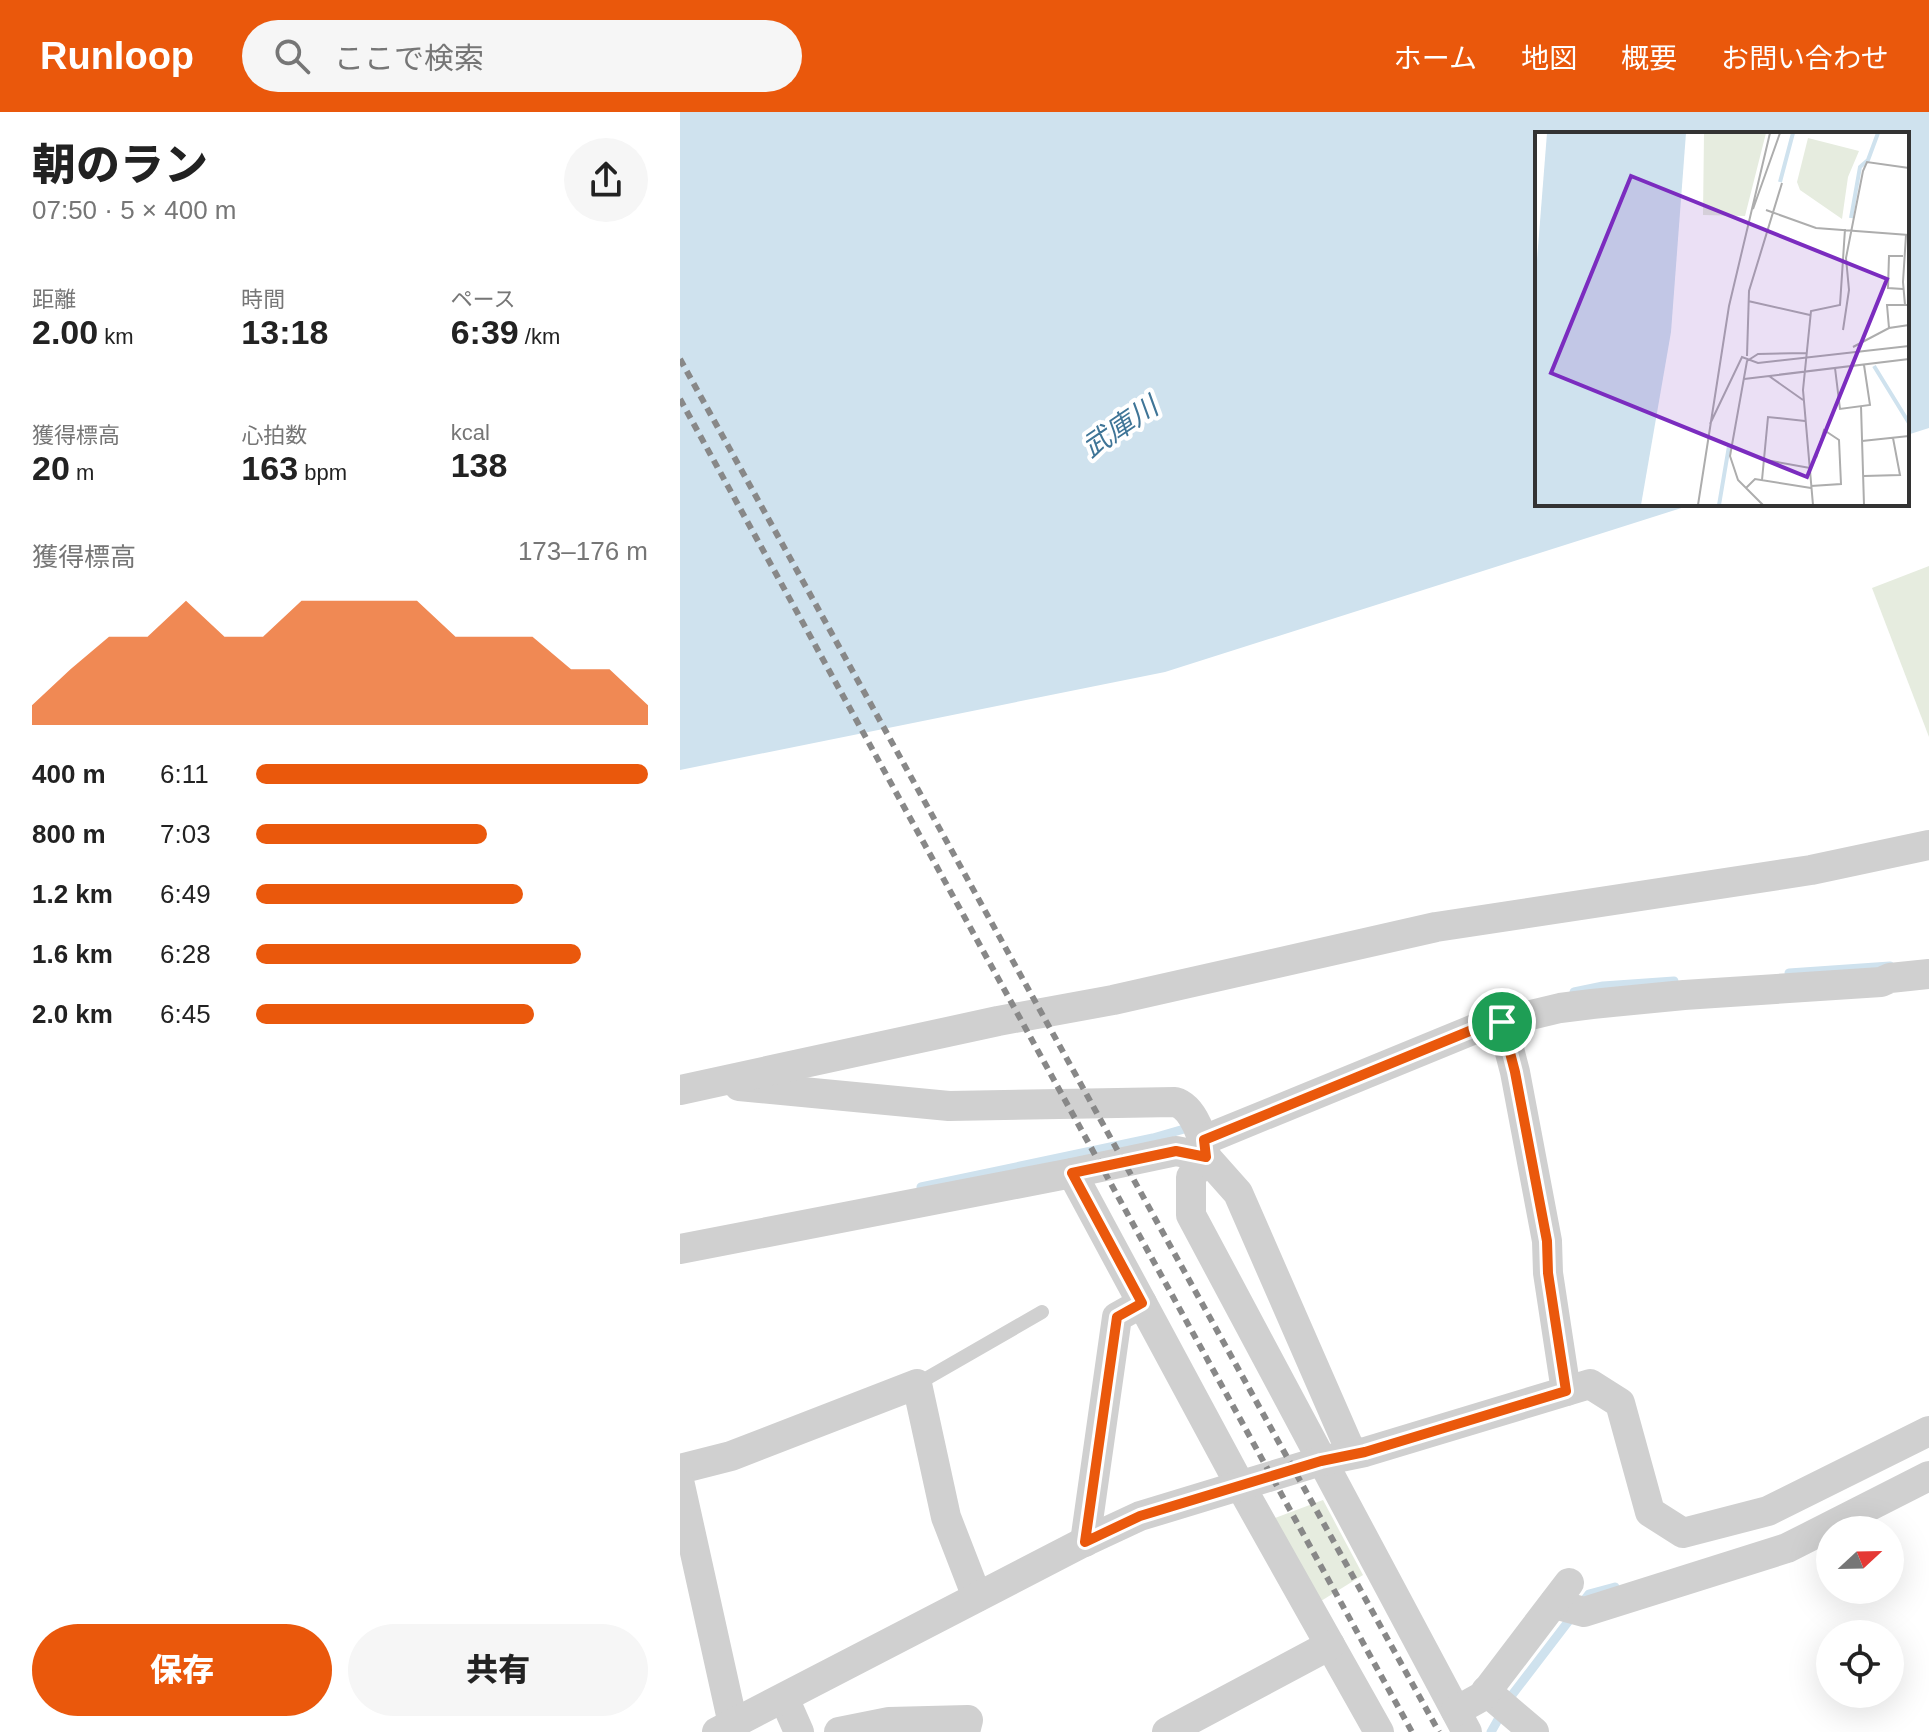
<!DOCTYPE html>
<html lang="ja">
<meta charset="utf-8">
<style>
body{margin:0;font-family:Helvetica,"Noto Sans JP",sans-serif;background:#f6f6f6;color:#222;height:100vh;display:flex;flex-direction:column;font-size:30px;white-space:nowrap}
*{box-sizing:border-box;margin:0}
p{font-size:26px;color:#767676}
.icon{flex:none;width:44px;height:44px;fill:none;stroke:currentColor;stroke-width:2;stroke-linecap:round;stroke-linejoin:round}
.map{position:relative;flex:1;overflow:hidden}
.side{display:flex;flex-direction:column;background:#fff;width:680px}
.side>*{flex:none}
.needle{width:52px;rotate:68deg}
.buttons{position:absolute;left:1136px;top:1404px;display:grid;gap:16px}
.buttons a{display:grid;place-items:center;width:88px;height:88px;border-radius:50%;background:#fff;box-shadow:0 8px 32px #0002;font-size:40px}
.pin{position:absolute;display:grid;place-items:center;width:68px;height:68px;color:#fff;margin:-34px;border:4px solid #fff;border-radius:50%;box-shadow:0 2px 8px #0007}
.round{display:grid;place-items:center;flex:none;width:84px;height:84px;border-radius:42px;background:#f6f6f6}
.overview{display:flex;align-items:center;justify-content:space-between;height:136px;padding:0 32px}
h1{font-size:44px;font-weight:800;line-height:60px}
.stats{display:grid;grid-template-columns:repeat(3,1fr);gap:12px;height:136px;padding:8px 32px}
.stats div{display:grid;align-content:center}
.stats b{font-size:34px;font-weight:800}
.stats small{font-size:22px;font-weight:400}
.stats p{font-size:22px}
.chart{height:224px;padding:16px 32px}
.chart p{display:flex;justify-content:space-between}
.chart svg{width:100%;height:144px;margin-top:8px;fill:#ea580c;opacity:.7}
.action{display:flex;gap:16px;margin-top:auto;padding:16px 32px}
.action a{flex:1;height:92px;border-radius:48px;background:#ea580c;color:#fff;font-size:32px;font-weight:800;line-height:92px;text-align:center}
.action a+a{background:#f6f6f6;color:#222}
ul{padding:0 32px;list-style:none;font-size:26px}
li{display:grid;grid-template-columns:128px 96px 1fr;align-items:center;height:60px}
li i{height:20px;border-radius:10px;background:#ea580c}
header{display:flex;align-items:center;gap:48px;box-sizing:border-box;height:112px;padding:0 40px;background:#ea580c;color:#fff}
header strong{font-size:38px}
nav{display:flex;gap:44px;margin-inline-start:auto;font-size:28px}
.search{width:560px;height:72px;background:#f6f6f6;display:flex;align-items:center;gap:20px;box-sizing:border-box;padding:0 28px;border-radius:44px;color:#767676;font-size:30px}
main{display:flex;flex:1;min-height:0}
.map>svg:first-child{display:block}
</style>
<header>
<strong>Runloop</strong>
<div class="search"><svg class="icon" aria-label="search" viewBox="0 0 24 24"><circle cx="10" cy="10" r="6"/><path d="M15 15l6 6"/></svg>ここで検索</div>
<nav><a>ホーム</a><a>地図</a><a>概要</a><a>お問い合わせ</a></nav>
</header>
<main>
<section class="side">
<div class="overview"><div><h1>朝のラン</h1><p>07:50 · 5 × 400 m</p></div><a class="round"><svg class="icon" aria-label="share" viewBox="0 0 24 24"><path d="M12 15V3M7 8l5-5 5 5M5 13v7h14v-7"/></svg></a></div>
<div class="stats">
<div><p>距離</p><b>2.00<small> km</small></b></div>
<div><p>時間</p><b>13:18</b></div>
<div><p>ペース</p><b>6:39<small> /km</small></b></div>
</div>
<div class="stats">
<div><p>獲得標高</p><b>20<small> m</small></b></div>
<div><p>心拍数</p><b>163<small> bpm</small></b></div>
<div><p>kcal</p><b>138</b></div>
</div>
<div class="chart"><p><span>獲得標高</span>173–176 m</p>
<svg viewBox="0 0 160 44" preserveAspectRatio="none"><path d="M0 44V38L10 27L20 17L30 17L40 6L50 17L60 17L70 6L80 6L90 6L100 6L110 17L120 17L130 17L140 27L150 27L160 38V44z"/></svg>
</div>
<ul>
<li><b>400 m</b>6:11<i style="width:100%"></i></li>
<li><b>800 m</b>7:03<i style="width:59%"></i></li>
<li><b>1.2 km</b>6:49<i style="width:68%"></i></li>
<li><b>1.6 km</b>6:28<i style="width:83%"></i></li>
<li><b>2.0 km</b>6:45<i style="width:71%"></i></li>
</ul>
<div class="action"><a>保存</a><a>共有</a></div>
</section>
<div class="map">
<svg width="1249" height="1620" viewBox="0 0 1249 1620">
<rect width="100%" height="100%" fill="#fff"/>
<g fill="#e6ecdf">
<path d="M1249 454V625L1192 476Z"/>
<path d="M643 1388 683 1463 641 1489 595 1406Z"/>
</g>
<path fill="#cfe2ee" d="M0 0H1249V316L1227 323V22H857V392H1014L485 560 0 658Z"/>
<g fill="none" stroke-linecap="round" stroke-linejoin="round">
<g stroke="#cfe2ee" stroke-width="9">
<path d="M1109 861 1210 854"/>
<path d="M894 880 923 874 994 869"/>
<path d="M241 1075 473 1026 511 1015"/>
<path d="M903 1490 909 1482 935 1475"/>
<path d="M811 1620 832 1583 894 1502"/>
</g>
<path stroke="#d0d0d0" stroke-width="14" d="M237 1272 362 1200"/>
<g stroke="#d0d0d0" stroke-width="30">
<path d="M822 910 835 960 867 1129 868 1161 886 1279"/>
<path d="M59 974 269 994 495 990C514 995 524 1028 526 1045L511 1065V1103L787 1620"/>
<path d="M0 978 318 909 433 888 756 815 1131 758 1249 733"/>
<path d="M524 1028 814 909 822 910 880 896 912 892 1004 883 1201 870 1210 866 1249 862"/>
<path d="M392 1061 560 1373 699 1620"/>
<path d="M0 1137 392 1061 496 1039 526 1045 558 1081 672 1342"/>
<path d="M0 1357 51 1344 237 1272 266 1405 297 1485"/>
<path d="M0 1373 53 1612"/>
<path d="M405 1430 437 1205 462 1191"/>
<path d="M875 1490 882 1494 904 1500 1107 1436 1249 1364"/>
<path d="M806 1579 854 1620"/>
<path d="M104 1586 119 1620"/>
<path d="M776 1599 803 1584 889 1471"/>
<path d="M37 1620 400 1432 460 1404 641 1349 685 1340 910 1272 940 1291 970 1400 1003 1421 1088 1399 1249 1319"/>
<path d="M159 1620 209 1610 288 1608 285 1620"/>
<path d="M487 1620 650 1533"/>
</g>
<g stroke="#888" stroke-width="6" stroke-dasharray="8 6" stroke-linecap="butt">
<path d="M0 247 759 1620"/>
<path d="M0 287 732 1620"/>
</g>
</g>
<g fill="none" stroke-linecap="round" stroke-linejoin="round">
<defs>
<path id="route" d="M814 909 822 910 835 960 867 1129 868 1161 886 1279 685 1340 641 1349 460 1404 405 1430 437 1205 462 1191 392 1061 496 1039 526 1045 524 1028Z"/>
</defs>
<use href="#route" stroke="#fff" stroke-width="16"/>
<use href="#route" stroke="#ea580c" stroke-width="10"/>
</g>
<g text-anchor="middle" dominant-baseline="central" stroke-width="8" stroke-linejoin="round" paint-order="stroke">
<g font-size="28" font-style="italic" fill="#3f7597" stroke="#fff">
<text transform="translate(440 315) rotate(-34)">武庫川</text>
</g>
</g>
<g transform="translate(855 20)">
<rect width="374" height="374" fill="#fff"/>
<path d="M169 1H231L210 84 168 83ZM273 6 324 19 313 45 307 87 265 58 262 50Z" fill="#e6ecdf"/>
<path d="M12 1H151L136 200 106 373H0V153Z" fill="#cfe2ee"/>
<path fill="none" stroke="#cfe2ee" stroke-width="4" d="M245 50 258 1M316 86 325 35 333 28 343 1M339 234 374 291M184 373 194 314"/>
<path fill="none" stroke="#adadad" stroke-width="2" d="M218 77 245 1M231 78 281 96 374 103M371 103 368 150 370 173H374M368 124H354L353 156 368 157M213 169 275 183M354 196 352 173H370M308 198 314 158 311 126 328 39 332 30 374 36M318 215 354 196 374 193M212 224 214 159 247 51M300 236 305 277 335 273 329 233M234 244 268 268M209 247 374 227M326 274 329 373M175 292 207 225 223 231 374 214M327 309 374 304M231 328 275 336M329 344 365 343 358 306M227 348 233 285 270 289M276 354 306 352 304 308 289 298 281 326M211 356 220 347 276 356M163 373 194 174 235 1M228 373 203 348 195 324 212 229 223 222 271 221M278 373 268 258 276 179 305 173 310 97"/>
<path fill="#7b2cbf" fill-opacity="0.15" stroke="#7b2cbf" stroke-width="4" d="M96 44 352 147 272 345 16 241Z"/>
<rect width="374" height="374" fill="none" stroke="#333" stroke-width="4"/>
</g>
</svg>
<div class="buttons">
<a><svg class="needle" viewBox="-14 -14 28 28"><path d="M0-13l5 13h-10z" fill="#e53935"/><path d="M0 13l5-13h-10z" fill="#767676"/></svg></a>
<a><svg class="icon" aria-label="locate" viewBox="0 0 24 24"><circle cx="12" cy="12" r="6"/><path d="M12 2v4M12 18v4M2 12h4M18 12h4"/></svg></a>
</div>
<div class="pin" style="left:822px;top:910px;background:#1e9e55"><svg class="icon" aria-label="arrive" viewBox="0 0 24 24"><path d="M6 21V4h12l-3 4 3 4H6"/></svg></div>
</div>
</main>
